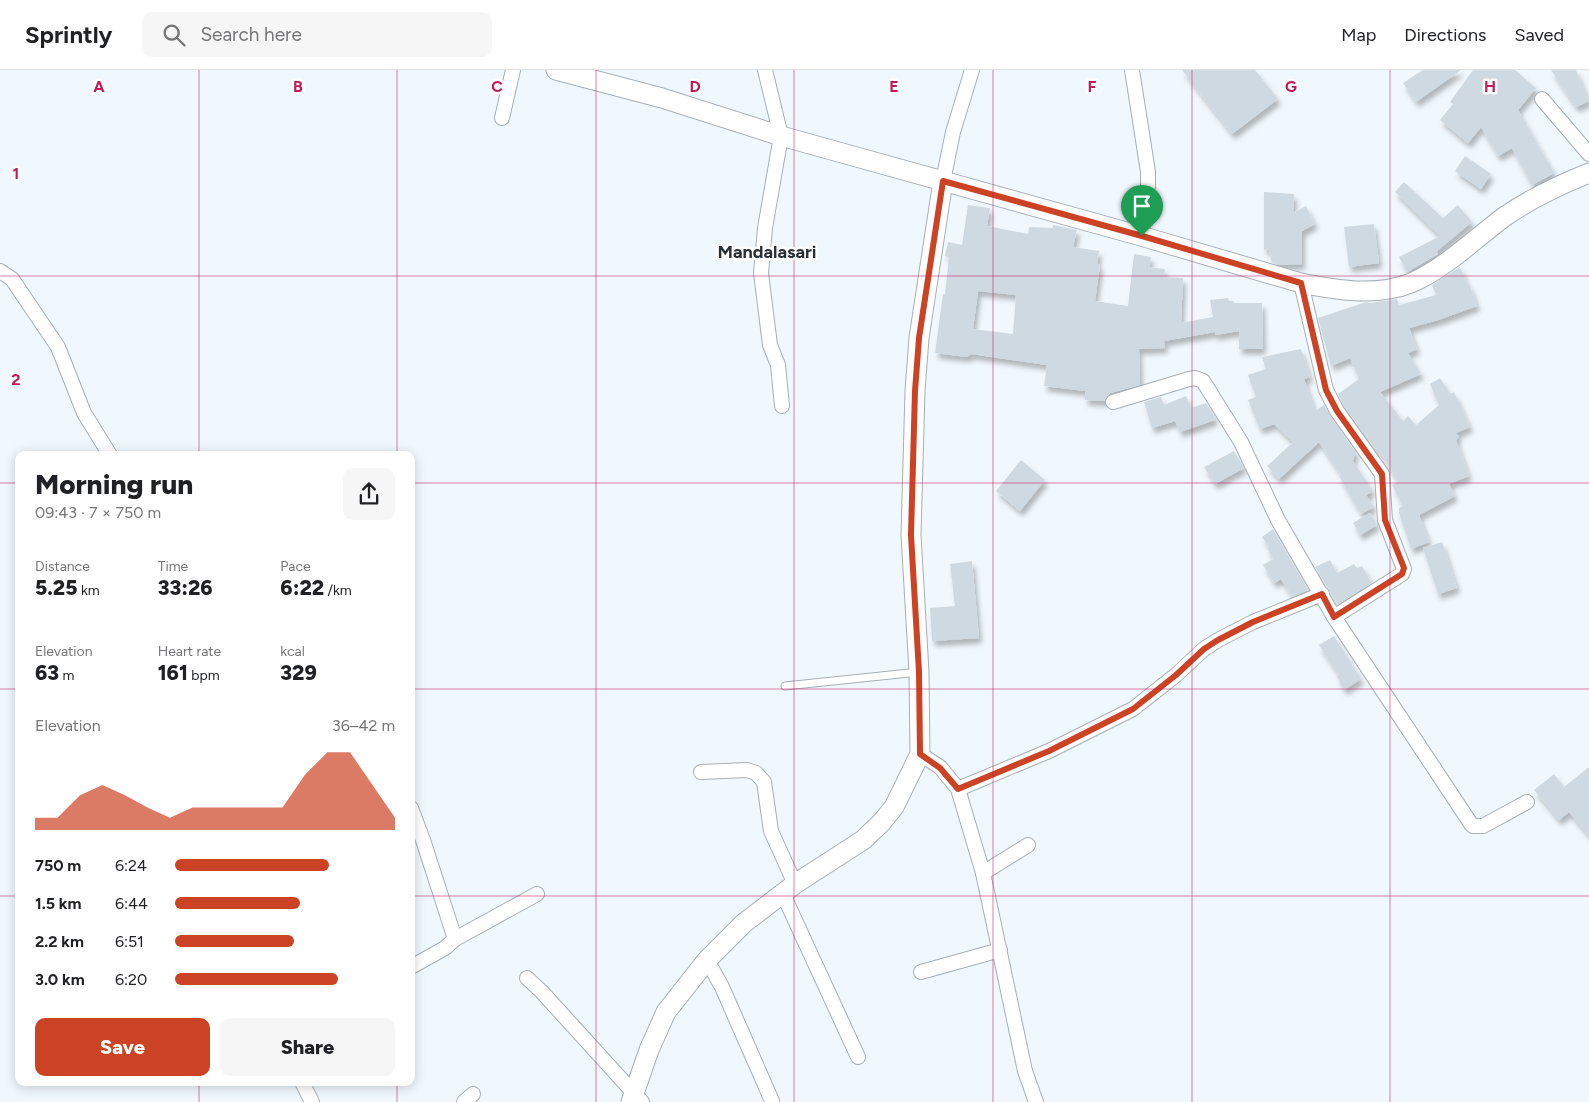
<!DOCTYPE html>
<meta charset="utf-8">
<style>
body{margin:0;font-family:Figtree,sans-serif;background:#f6f6f6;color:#202124;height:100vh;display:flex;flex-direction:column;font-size:19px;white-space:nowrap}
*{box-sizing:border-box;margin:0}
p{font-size:16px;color:#757577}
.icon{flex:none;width:28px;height:28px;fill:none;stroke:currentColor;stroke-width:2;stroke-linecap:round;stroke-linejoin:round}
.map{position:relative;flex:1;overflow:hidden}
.sheet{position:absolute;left:15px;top:381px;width:400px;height:635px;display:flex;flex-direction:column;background:#fff;border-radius:10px;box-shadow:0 2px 12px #0003}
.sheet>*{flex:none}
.pin{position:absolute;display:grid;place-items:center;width:42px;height:42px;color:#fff;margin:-51px -21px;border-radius:50% 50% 50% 0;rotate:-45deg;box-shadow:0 0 5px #0007}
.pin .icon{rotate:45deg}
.round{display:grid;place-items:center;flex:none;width:52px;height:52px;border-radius:10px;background:#f6f6f6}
.head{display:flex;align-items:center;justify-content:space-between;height:85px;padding:0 20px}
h1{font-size:28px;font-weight:800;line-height:38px}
.metrics{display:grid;grid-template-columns:repeat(3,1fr);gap:8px;height:85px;padding:5px 20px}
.metrics div{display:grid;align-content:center}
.metrics b{font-size:21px;font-weight:800}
.metrics small{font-size:14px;font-weight:400}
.metrics p{font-size:14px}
.chart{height:140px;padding:10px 20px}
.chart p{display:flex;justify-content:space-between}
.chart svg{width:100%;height:90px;margin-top:5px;fill:#cc4224;opacity:.7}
.action{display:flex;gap:10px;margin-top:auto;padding:10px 20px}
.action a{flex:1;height:58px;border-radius:10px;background:#cc4224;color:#fff;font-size:20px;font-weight:800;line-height:58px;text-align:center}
.action a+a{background:#f6f6f6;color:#202124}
ul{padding:0 20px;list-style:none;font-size:16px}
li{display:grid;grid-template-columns:80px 60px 1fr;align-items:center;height:38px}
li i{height:12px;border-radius:6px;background:#cc4224}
header{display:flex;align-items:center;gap:30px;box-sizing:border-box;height:70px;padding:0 25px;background:#fff;border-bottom:1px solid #e0e0e0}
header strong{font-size:24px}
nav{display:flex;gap:28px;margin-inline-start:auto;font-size:18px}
.search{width:350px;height:45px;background:#f6f6f6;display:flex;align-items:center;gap:12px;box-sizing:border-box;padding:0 18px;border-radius:10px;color:#757577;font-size:19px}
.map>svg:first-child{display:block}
</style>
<header>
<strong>Sprintly</strong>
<div class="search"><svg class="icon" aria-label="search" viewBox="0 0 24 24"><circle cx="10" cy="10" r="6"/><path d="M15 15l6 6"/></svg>Search here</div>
<nav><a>Map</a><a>Directions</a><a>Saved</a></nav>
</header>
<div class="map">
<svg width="1589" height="1032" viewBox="0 0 1589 1032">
<defs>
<filter id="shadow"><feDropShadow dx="3" dy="5.5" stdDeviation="2.5" flood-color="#0004"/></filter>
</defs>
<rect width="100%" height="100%" fill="#f1f8fd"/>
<g fill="#cfd9e2" fill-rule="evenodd" filter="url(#shadow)">
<path d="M1182 0H1255L1278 29 1232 64Z"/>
<path d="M1423 0H1461L1416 32 1403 13Z"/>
<path d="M1473 0H1515L1536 18 1518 40 1554 103 1532 115 1512 78 1498 86 1481 57 1468 73 1440 50 1453 34 1450 32Z"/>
<path d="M1551 0H1576L1589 31 1576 37Z"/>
<path d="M1465 86 1491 104 1481 119 1455 101Z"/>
<path d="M1404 112 1443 148 1458 135 1472 152 1437 181 1438 184 1407 202 1399 187 1440 166 1395 122Z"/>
<path d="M1264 122 1294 124 1293 143 1306 136 1315 154 1302 161V194L1279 195 1272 193 1269 179 1264 180Z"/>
<path d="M968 135 990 138 987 156 1028 164 1029 157 1053 158V155L1077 160 1073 177 1099 181 1097 194 1100 195 1095 231 1128 236 1134 184 1151 187 1149 197 1165 199 1164 207 1183 208 1181 253 1213 247 1210 230 1228 228 1229 231H1234V233H1262L1263 279H1239V261L1215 265V262L1164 271 1165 278 1139 279 1140 315 1110 323 1104 331 1085 330V321L1044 316 1047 295 971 284 967 287 935 283 943 224H945L949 187 945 186 948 172 962 175ZM978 221 1016 225 1013 264 973 259Z"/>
<path d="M1374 154 1379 193 1349 197 1344 157Z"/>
<path d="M1460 197 1468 216H1470L1477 236 1438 250 1409 258 1417 279 1408 283 1421 304 1380 322 1403 351 1408 346 1416 355 1439 335 1430 314 1440 308 1450 324 1454 322 1470 357 1456 363 1459 367 1456 370 1469 406 1449 414 1455 426 1419 445 1429 472 1411 479 1399 443V438L1403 436 1392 415 1398 412 1384 388 1372 374 1344 336 1338 324 1359 309 1350 288 1331 296 1318 248 1366 232 1370 233 1397 229 1399 235 1436 225 1432 215Z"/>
<path d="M1301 279 1310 307 1304 309 1315 341 1324 335 1330 346 1357 384 1353 387 1354 389 1352 390 1373 421 1366 425 1374 437 1361 444 1339 406 1341 405 1319 372 1279 409 1267 396 1293 372 1274 354 1260 359 1248 330 1256 327 1248 305 1266 299 1262 287Z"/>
<path d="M1186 326 1191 338 1206 333 1214 346 1215 350 1180 362 1175 351 1152 358 1144 332 1161 327 1164 335Z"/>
<path d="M1234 381 1244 398 1215 414 1204 397Z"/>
<path d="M1021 390 1045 410 1020 441 996 421Z"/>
<path d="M1370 443 1377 455 1360 465 1353 453Z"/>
<path d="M1273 459 1308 520 1292 527 1281 509 1274 513 1263 495 1273 489 1267 478 1269 477 1262 467Z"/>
<path d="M1442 472 1457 518 1438 524 1423 478Z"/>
<path d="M1330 490 1337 503 1354 494 1357 498 1362 496 1372 513 1338 534 1315 497Z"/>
<path d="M972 491 979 568 932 571 930 538 955 536 950 494Z"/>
<path d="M1334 566 1361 609 1344 620 1337 606 1339 605 1319 575Z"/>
<path d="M1589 697V766L1569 742 1559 750 1534 720 1554 704 1564 717Z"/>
</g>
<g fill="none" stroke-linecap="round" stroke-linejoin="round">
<defs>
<path id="lane" d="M785 616 919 602"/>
<g id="street">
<path d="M765 0 781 66 765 158 761 203 770 275 778 295 782 336"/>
<path d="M1132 0 1148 102V116L1141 166"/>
<path d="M1542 29 1589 84"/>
<path d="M502 48 513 0"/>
<path d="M943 111 953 62 972 0"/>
<path d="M0 201 12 209 58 277 84 343 110 385"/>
<path d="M1301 213 1326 320 1337 341 1382 404 1385 450 1404 499 1402 504 1334 547"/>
<path d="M1113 332 1189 309 1195 308 1203 311 1241 372 1278 450 1334 547 1471 754 1473 756H1483L1527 732"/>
<path d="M920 684 940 697 958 719 983 803 1025 1001 1036 1032"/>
<path d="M701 702 747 700 756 703 764 712 771 761 795 814"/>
<path d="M958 719 1049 681 1133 639 1176 605 1204 579 1218 570 1253 552 1322 524"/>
<path d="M411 738 423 770 455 869 445 878 411 897"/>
<path d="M983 803 1028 775"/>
<path d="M783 824 858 987"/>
<path d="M455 869 537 824"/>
<path d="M707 890 722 917 772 1031"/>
<path d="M921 902 1000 880"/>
<path d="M527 908 542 922 642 1032"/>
<path d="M302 1012 312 1032"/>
<path d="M464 1032 473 1024"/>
</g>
<g id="secondary">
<path d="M556 0 662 28 781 66 1141 166 1301 213C1336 220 1376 227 1411 213 1443 200 1476 168 1504 147 1530 129 1559 115 1589 103"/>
<path d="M631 1032 649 980 666 942 707 890 744 853 795 814 863 770 881 753 894 737 920 684 919 602 911 465 915 321 919 268 943 111"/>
</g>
</defs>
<use href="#lane" stroke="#a5afb7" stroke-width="9"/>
<use href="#street" stroke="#a5afb7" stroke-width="16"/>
<use href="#secondary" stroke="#a5afb7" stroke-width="21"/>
<use href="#lane" stroke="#fff" stroke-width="7"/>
<use href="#street" stroke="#fff" stroke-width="14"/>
<use href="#secondary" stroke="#fff" stroke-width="19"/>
</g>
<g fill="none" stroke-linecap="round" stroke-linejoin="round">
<defs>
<path id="route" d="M943 111 1142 166 1301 213 1326 320 1337 341 1382 404 1385 450 1404 498 1402 504 1334 547 1322 524 1253 552 1218 570 1204 579 1176 605 1133 639 1049 681 958 719 940 698 920 684 919 602 911 465 915 321 919 268Z"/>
</defs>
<use href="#route" stroke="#fff" stroke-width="10"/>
<use href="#route" stroke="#cc4224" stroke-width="6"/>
</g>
<path fill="none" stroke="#c2185b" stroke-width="1" stroke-opacity="0.55" d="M199 0V385M397 0V385M596 0V1032M794 0V1032M993 0V1032M1192 0V1032M1390 0V1032M0 206H1589M0 413H19M411 413H1589M0 619H19M411 619H1589M0 826H19M411 826H1589M199 1012V1032M397 1012V1032"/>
<g text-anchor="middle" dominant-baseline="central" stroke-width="5" stroke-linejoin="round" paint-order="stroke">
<g font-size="18" font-weight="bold" fill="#282f36" stroke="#fff">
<text x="767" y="182">Mandalasari</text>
</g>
</g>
<g font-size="16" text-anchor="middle" font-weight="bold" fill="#c2185b" stroke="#fff" stroke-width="5" stroke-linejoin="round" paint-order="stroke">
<text x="99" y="22">A</text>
<text x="298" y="22">B</text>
<text x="497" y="22">C</text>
<text x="695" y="22">D</text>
<text x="894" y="22">E</text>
<text x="1092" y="22">F</text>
<text x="1291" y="22">G</text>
<text x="1490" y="22">H</text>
<text x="16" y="109">1</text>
<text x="16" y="315">2</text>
</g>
</svg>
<div class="pin" style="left:1142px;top:166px;background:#1e9e55"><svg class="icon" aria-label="arrive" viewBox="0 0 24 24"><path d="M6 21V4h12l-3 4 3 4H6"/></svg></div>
<section class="sheet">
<div class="head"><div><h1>Morning run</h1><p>09:43 · 7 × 750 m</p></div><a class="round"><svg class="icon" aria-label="share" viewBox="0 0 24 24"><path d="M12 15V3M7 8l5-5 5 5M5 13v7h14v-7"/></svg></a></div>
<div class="metrics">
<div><p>Distance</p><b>5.25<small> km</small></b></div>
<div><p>Time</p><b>33:26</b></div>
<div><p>Pace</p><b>6:22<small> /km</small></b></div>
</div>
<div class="metrics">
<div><p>Elevation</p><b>63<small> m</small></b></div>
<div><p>Heart rate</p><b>161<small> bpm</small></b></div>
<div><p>kcal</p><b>329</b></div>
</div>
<div class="chart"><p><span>Elevation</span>36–42 m</p>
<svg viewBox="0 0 160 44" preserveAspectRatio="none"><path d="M0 44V38L10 38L20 27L30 22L40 27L50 33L60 38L70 33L80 33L90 33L100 33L110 33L120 17L130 6L140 6L150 22L160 38V44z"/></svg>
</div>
<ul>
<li><b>750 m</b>6:24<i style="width:70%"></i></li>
<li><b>1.5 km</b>6:44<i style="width:57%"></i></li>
<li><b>2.2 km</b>6:51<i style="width:54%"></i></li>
<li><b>3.0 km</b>6:20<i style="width:74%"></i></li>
</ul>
<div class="action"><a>Save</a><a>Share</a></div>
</section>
</div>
